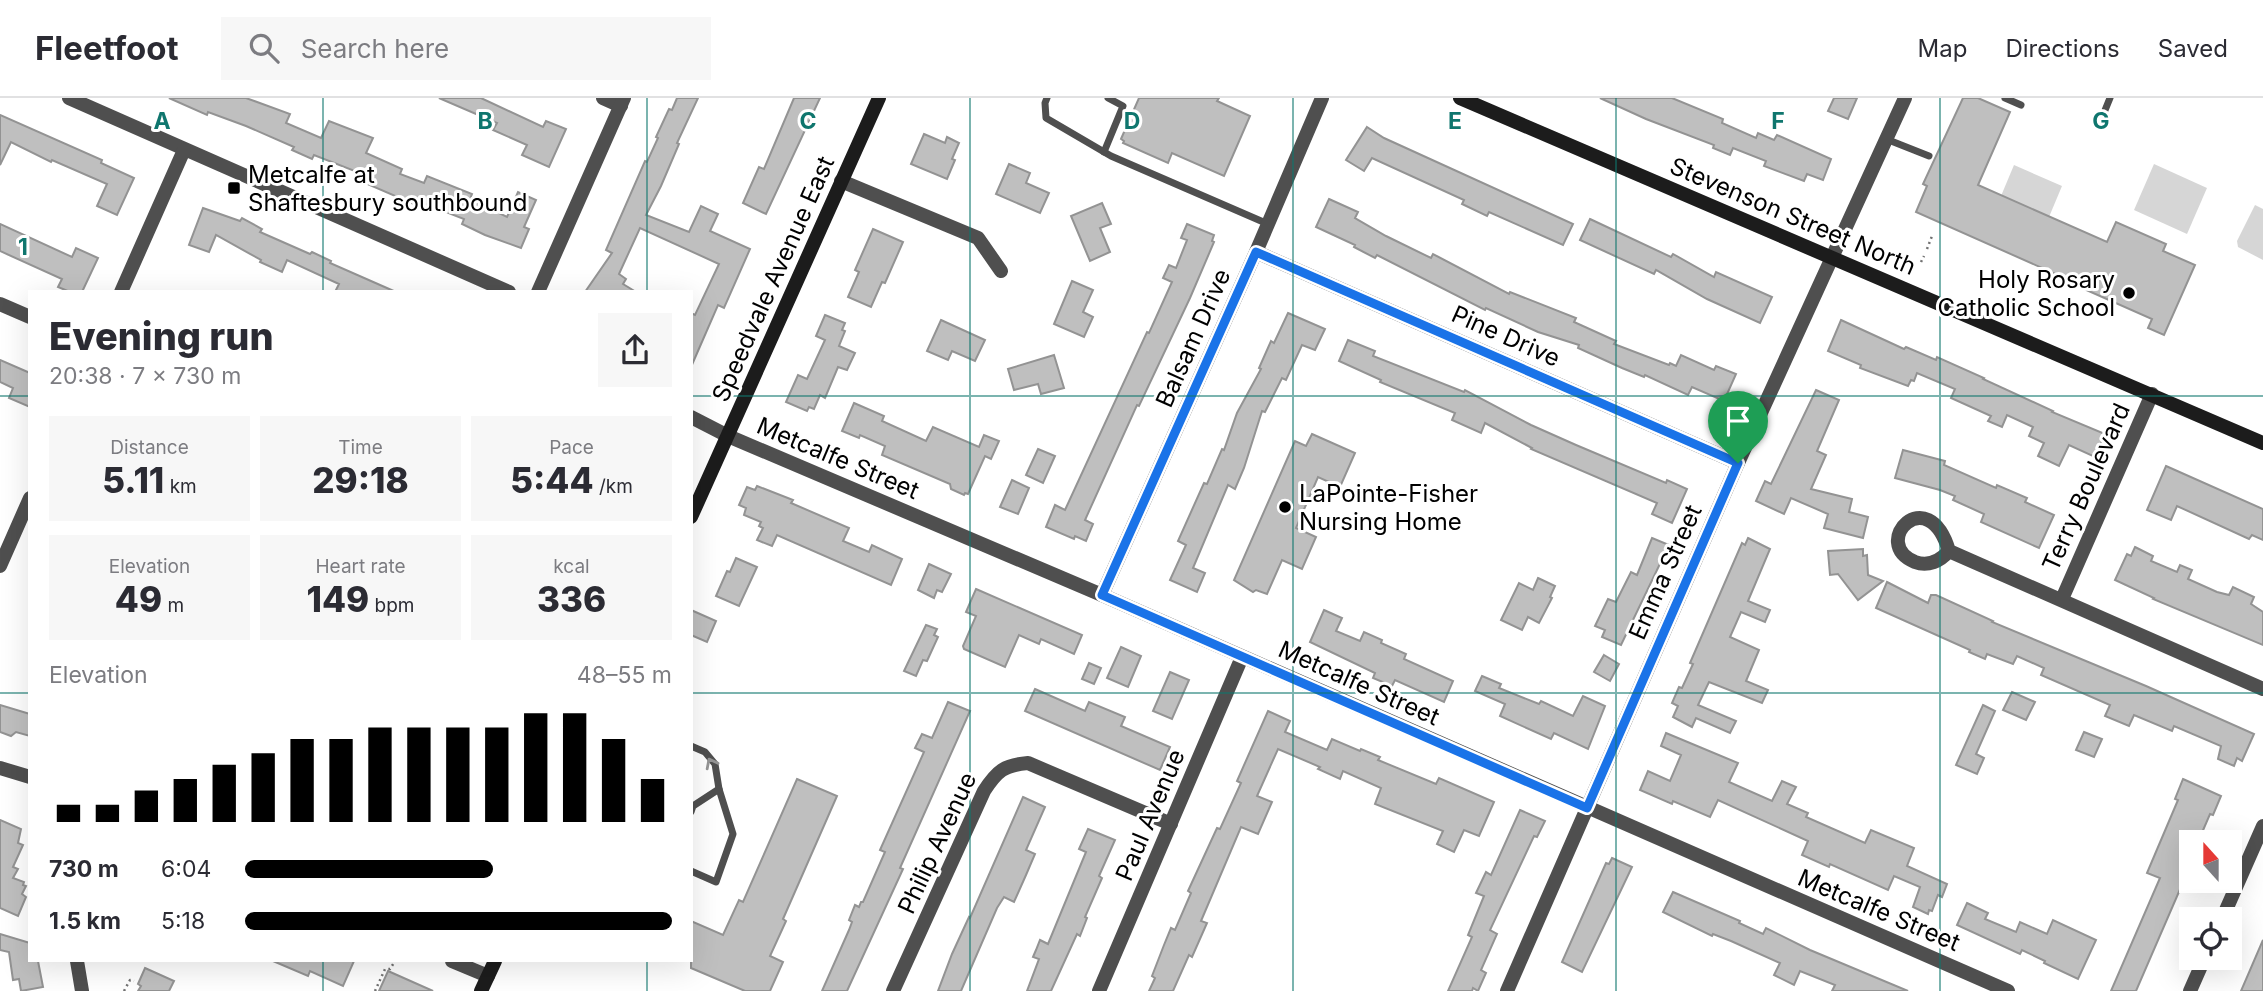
<!DOCTYPE html>
<meta charset="utf-8">
<style>
body{margin:0;font-family:Inter,sans-serif;background:#f7f7f7;color:#2b2b33;height:100vh;display:flex;flex-direction:column;font-size:26px;white-space:nowrap}
*{box-sizing:border-box;margin:0}
p{font-size:23px;color:#7c7c81}
.icon{flex:none;width:38px;height:38px;fill:none;stroke:currentColor;stroke-width:2;stroke-linecap:round;stroke-linejoin:round}
.map{position:relative;flex:1;overflow:hidden}
.drawer{position:absolute;left:28px;top:192px;width:665px;height:672px;display:flex;flex-direction:column;background:#fff;border-radius:0px;box-shadow:0 7px 28px #0002}
.drawer>*{flex:none}
.needle{width:46px;rotate:339deg}
.fabs{position:absolute;left:2179px;top:732px;display:grid;gap:14px}
.fabs a{display:grid;place-items:center;width:63px;height:63px;border-radius:0px;background:#fff;box-shadow:0 7px 28px #0002;font-size:35px}
.pin{position:absolute;display:grid;place-items:center;width:60px;height:60px;color:#fff;margin:-72px -30px;border-radius:50% 50% 50% 0;rotate:-45deg;box-shadow:0 0 7px #0007}
.pin .icon{rotate:45deg}
.round{display:grid;place-items:center;flex:none;width:74px;height:74px;border-radius:0px;background:#f7f7f7}
.headline{display:flex;align-items:center;justify-content:space-between;height:119px;padding:0 21px}
h1{font-size:38px;font-weight:800;line-height:52px}
.metrics{display:grid;grid-template-columns:repeat(3,1fr);gap:10px;height:119px;padding:7px 21px}
.metrics div{display:grid;align-content:center;border-radius:0px;background:#f7f7f7;text-align:center}
.metrics b{font-size:35px;font-weight:800}
.metrics small{font-size:19px;font-weight:400}
.metrics p{font-size:19px}
.chart{height:196px;padding:14px 21px}
.chart p{display:flex;justify-content:space-between}
.chart svg{width:100%;height:126px;margin-top:7px;stroke:#000;stroke-width:6}
ul{padding:0 21px;list-style:none;font-size:23px}
li{display:grid;grid-template-columns:112px 84px 1fr;align-items:center;height:52px}
li i{height:18px;border-radius:9px;background:#000}
header{display:flex;align-items:center;gap:42px;box-sizing:border-box;height:98px;padding:0 35px;background:#fff;border-bottom:2px solid #e1e1e2}
header strong{font-size:33px}
nav{display:flex;gap:38px;margin-inline-start:auto;font-size:24px}
.search{width:490px;height:63px;background:#f7f7f7;display:flex;align-items:center;gap:18px;box-sizing:border-box;padding:0 24px;border-radius:0px;color:#7c7c81;font-size:26px}
.map>svg:first-child{display:block}
</style>
<header>
<strong>Fleetfoot</strong>
<div class="search"><svg class="icon" aria-label="search" viewBox="0 0 24 24"><circle cx="10" cy="10" r="6"/><path d="M15 15l6 6"/></svg>Search here</div>
<nav><a>Map</a><a>Directions</a><a>Saved</a></nav>
</header>
<div class="map">
<svg width="2263" height="893" viewBox="0 0 2263 893">
<rect width="100%" height="100%" fill="#fff"/>
<g fill="#d6d6d6">
<path d="M2154 66 2207 90 2187 136 2134 112Z"/>
<path d="M2014 67 2062 88 2049 119 2001 98Z"/>
<path d="M2255 107 2263 111V162L2238 149 2237 143Z"/>
</g>
<g fill="#bfbfbf" stroke="#939393" stroke-width="2">
<path d="M169 0H246L290 16 286 25 321 40 329 23 373 40 366 55 402 71 400 76 424 85 427 78 472 96 470 101 507 119 518 94 536 102 524 129 529 131 521 150 485 137 462 126 464 121 418 103 416 107 358 82 360 75 314 57 312 61 292 52 294 49 246 28 208 14 207 17Z"/>
<path d="M439 0H481L543 29 546 23 566 31 549 69 522 57 527 47 493 32 497 25Z"/>
<path d="M677 0H698L677 45 679 46 661 88 646 117 689 134 701 108 718 116 710 133 750 151 724 210 718 207 691 269V215L695 217 719 166 640 130 619 176 626 181 623 186 636 194H585L612 155 606 152 645 63 647 64 658 40 656 39 669 11 672 12Z"/>
<path d="M794 0H820L766 116 743 105 759 69 764 71Z"/>
<path d="M1139 0H1219L1217 3 1250 18 1224 78 1172 55 1168 65 1123 45 1124 43 1121 41Z"/>
<path d="M1600 0H1672L1723 21 1722 25 1756 40 1758 35 1774 42 1777 37 1831 61 1823 82 1807 76 1804 83 1764 68 1766 63 1733 50 1730 57 1713 50 1714 47 1646 21Z"/>
<path d="M1834 0H1857L1848 21 1828 13Z"/>
<path d="M1963 0H1978L2010 14 1978 87 2107 144 2116 124 2166 146 2163 153 2195 167 2164 237 2148 230 2152 221 2084 191 2085 189 1916 114 1927 88 1923 86Z"/>
<path d="M0 17 102 62 101 65 134 80 117 117 97 108 107 86 52 62 51 64 11 44 0 67Z"/>
<path d="M1367 29 1384 40 1573 126 1563 147 1489 114 1487 118 1462 106 1464 102 1372 60 1364 73 1346 62Z"/>
<path d="M924 36 945 45 947 39 959 45 952 61 955 62 947 81 911 66Z"/>
<path d="M1009 66 1030 75 1026 85 1049 95 1040 115 996 96Z"/>
<path d="M1329 101 1358 114 1355 120 1386 138 1431 160 1433 156 1509 196 1510 194 1576 220 1574 224 1616 243 1614 246 1669 267 1670 265 1676 268 1681 257 1714 272 1716 268 1736 276 1724 303 1692 289 1688 297 1645 277 1644 279 1622 270 1578 250 1579 247 1538 234 1486 210 1485 212 1377 157 1375 160 1354 149 1355 147 1316 129Z"/>
<path d="M1102 105 1111 126 1100 130 1110 154 1090 163 1071 118Z"/>
<path d="M203 110 240 123 242 120 262 131 260 134 310 156 312 154 331 163 330 165 396 194H335L339 186 287 162 282 174 260 164 261 162 216 137 209 154 189 147Z"/>
<path d="M1590 121 1671 159 1673 156 1714 179 1716 174 1772 199 1760 225 1707 201 1656 172 1654 176 1580 142Z"/>
<path d="M0 126 72 159 76 150 98 160 82 194H70L58 189 62 181 0 153Z"/>
<path d="M1187 126 1214 137 1212 143 1214 144 1190 200 1139 308 1137 307 1085 422 1093 426 1086 443 1075 438 1074 441 1046 429 1055 407 1065 412 1147 234 1149 235 1172 184 1163 180 1169 167 1176 170 1187 142 1181 140Z"/>
<path d="M873 131 903 144 885 185 882 184 871 209 848 199 859 174 855 172Z"/>
<path d="M1072 183 1093 192 1083 214 1093 219 1084 239 1054 226Z"/>
<path d="M1288 215 1325 231 1315 252 1302 247 1286 282 1282 280 1265 314 1262 313 1244 370 1235 391 1228 387 1193 470 1205 475 1197 494 1170 482 1186 447 1178 443 1204 385 1207 386 1222 351 1224 352 1237 315 1261 271 1259 270 1271 243 1274 245Z"/>
<path d="M825 217 845 225 842 232 845 233 839 248 855 255 847 272 838 269 825 300 820 297 814 311 809 309 807 313 786 304 798 277 807 281 825 242 816 238Z"/>
<path d="M941 222 985 242 975 263 952 253 948 262 927 253Z"/>
<path d="M1841 222 1904 251 1906 249 1936 262 1937 259 1984 280 1983 281 2053 313 2052 314 2105 336 2095 359 2069 347 2059 368 2038 358 2044 345 2029 338 2033 329 2007 317 2002 329 1988 323 1991 318 1951 300 1955 291 1917 275 1914 283 1911 282 1908 288 1860 270 1861 267 1828 253Z"/>
<path d="M1348 242 1375 253 1373 258 1464 294 1465 292 1531 327 1576 347 1666 385 1667 382 1687 391 1672 425 1652 416 1657 405 1531 351 1532 350 1485 325 1481 335 1452 322 1455 315 1380 284 1381 282 1339 263Z"/>
<path d="M1054 257 1064 290 1041 296 1038 286 1014 292 1008 271Z"/>
<path d="M0 262 30 275V309L9 300 13 290 0 284Z"/>
<path d="M1816 292 1839 302 1817 353 1826 357 1811 391 1852 401 1849 414 1868 419 1863 440 1824 430 1828 416 1791 400 1784 416 1756 403 1765 383 1771 386Z"/>
<path d="M854 305 884 318 882 323 926 343 933 329 979 349 984 337 999 343 991 361 985 358 968 396 965 395 964 397 951 391 950 386 882 357 885 348 860 337 859 340 842 333Z"/>
<path d="M1312 336 1355 355 1340 389 1318 379 1296 430 1316 439 1302 471 1282 462 1267 496 1256 492 1253 494 1234 482 1295 343 1306 348Z"/>
<path d="M1038 351 1055 358 1043 385 1026 377Z"/>
<path d="M1903 352 1945 363 1944 367 1996 390 1997 387 2027 400 2025 404 2054 417 2039 450 1981 424 1984 416 1953 402 1955 398 1940 392 1895 380Z"/>
<path d="M2166 368 2263 411V442L2252 437 2249 441 2177 408 2171 422 2147 412Z"/>
<path d="M1012 382 1029 390 1018 416 1000 409Z"/>
<path d="M757 388 793 402 791 405 849 430 843 443 869 454 872 447 902 461 891 487 777 437 772 448 757 442 763 430 759 428 761 424 744 417 746 410 739 407 747 389 755 392Z"/>
<path d="M1652 440 1669 447 1621 547 1602 539 1605 532 1595 528 1608 501 1616 504 1631 474 1637 477Z"/>
<path d="M1748 440 1770 451 1748 503 1770 512 1765 524 1741 514 1730 539 1759 552 1746 583 1768 592 1762 605 1709 584 1698 607 1736 623 1730 635 1696 620 1692 629 1673 619 1678 608 1672 605 1679 589 1682 590 1693 566 1690 565 1742 445 1745 447Z"/>
<path d="M2135 449 2153 458 2151 463 2177 474 2180 467 2192 472 2188 481 2217 494 2229 497 2233 489 2254 499 2251 506 2263 514V547L2153 501 2154 500 2115 482 2127 456 2131 458Z"/>
<path d="M1863 451V458L1867 457 1868 477 1883 483 1858 502 1838 476 1830 477 1828 453Z"/>
<path d="M736 460 757 469 739 508 716 498 727 473 730 474Z"/>
<path d="M929 466 951 476 942 494 937 492 934 500 918 492Z"/>
<path d="M1538 480 1555 488 1550 499 1552 500 1539 525 1528 519 1522 532 1501 522 1519 485 1533 492Z"/>
<path d="M1887 484 1928 505 1931 497H1936L1993 523 1992 524 2146 588 2254 636 2242 663 2237 660 2234 668 2218 661 2221 648 2174 628 2172 633 2134 617 2129 628 2105 618 2110 607 2041 577 2044 570 2017 558 2013 566 1987 556 1985 561 1969 554 1970 552 1876 510Z"/>
<path d="M976 491 1082 537 1074 556 1041 541 1039 546 1019 537 1005 569 964 551 963 548 976 518 966 514Z"/>
<path d="M691 512 716 523 707 544 691 537Z"/>
<path d="M1324 512 1342 520 1336 533 1360 543 1364 534 1382 542 1381 545 1406 556 1404 561 1453 583 1444 604 1395 582 1392 588 1373 580 1375 575 1310 544Z"/>
<path d="M926 527 937 531 934 537 938 539 927 563 923 562 916 578 904 573Z"/>
<path d="M1121 549 1141 558 1128 589 1107 580Z"/>
<path d="M1604 557 1619 566 1610 583 1594 574Z"/>
<path d="M1089 565 1101 570 1094 586 1082 581Z"/>
<path d="M1170 574 1189 582 1172 621 1153 613Z"/>
<path d="M1482 578 1501 586 1499 590 1539 606 1541 603 1573 618 1583 598 1605 608 1588 651 1554 635 1551 641 1500 618 1505 606 1475 593Z"/>
<path d="M1035 591 1085 613 1089 604 1125 619 1121 628 1170 649 1160 672 1025 613Z"/>
<path d="M2012 594 2035 604 2026 622 2003 612Z"/>
<path d="M948 604 970 613 900 770 903 771 847 893H822L849 832 852 824 849 822 855 807 859 809 861 804H863L885 754 880 752 924 654 915 650 922 636 932 640Z"/>
<path d="M0 607 30 616V638L16 634 11 638 0 634Z"/>
<path d="M1983 607 1995 613 1976 656 1984 660 1977 676 1956 667Z"/>
<path d="M1268 613 1290 623 1285 634 1327 652 1332 641 1360 653 1361 651 1380 659 1378 662 1436 686 1439 680 1494 704 1479 738 1464 732 1454 754 1437 746 1443 733 1375 706 1381 690 1343 673 1340 681 1318 671 1320 669 1278 651 1257 698 1272 704 1258 736 1241 729 1201 823 1207 825 1192 859 1189 857 1173 893H1149L1155 880 1152 878 1164 847 1171 830 1175 832 1191 795 1188 793 1217 730 1220 731 1241 685 1237 683Z"/>
<path d="M2084 634 2102 641 2094 659 2076 652Z"/>
<path d="M1666 635 1738 665 1729 684 1772 703 1782 683 1796 689 1787 706 1808 715 1806 719 1865 745 1871 732 1914 750 1907 768 1947 786 1942 799 1938 797 1932 813 1929 812 1928 816 1913 809 1920 789 1894 778 1888 792 1830 766 1829 769 1802 757 1808 743 1718 702 1710 719 1673 703 1672 706 1640 692 1648 673 1670 683 1681 657 1661 648Z"/>
<path d="M797 681 837 698 783 821 786 823 770 858 783 864 770 893H745L691 870V823L723 837 739 802 743 804Z"/>
<path d="M2183 681 2221 698 2213 717 2210 716 2198 744H2191V766L2136 893H2111L2160 780 2147 775 2178 702 2175 701Z"/>
<path d="M1023 699 1045 709 1026 752 1035 756 1026 777 1014 804 1004 799 997 810 961 893H938L952 856 969 819 970 820Z"/>
<path d="M1520 712 1545 723 1537 739 1534 738 1490 832 1497 836 1481 872 1486 875 1478 893 1473 890 1472 893H1448L1472 839 1468 837 1484 798 1476 795 1486 774 1491 777Z"/>
<path d="M0 722 21 731 18 745 23 747 13 769 18 771 13 780 24 784 23 787 26 788 22 796 26 799 18 818 0 810Z"/>
<path d="M1088 731 1115 742 1099 778 1102 780 1085 819 1087 820 1080 838 1077 836 1051 893H1027L1039 861 1033 859 1036 852 1040 842 1048 846 1086 754 1079 751Z"/>
<path d="M1612 760 1632 769 1582 874 1562 864 1606 765 1609 766Z"/>
<path d="M1673 794 1740 823 1739 825 1763 836 1766 830 1810 852 1908 893H1832L1835 887 1800 873 1794 887 1774 877 1780 865 1731 843 1713 836 1712 838 1663 814Z"/>
<path d="M1967 805 1988 815 1985 821 2016 834 2020 824 2047 836 2053 822 2096 842 2078 881 2044 865 2045 863 2022 852 2020 856 1957 827Z"/>
<path d="M0 836 30 845V863H38L43 889 21 893 19 881 13 882 9 854 0 852Z"/>
<path d="M2263 842V893H2241Z"/>
<path d="M273 863H354L343 888 310 873 308 878Z"/>
<path d="M145 870 174 883 169 893H138L141 888 138 886Z"/>
<path d="M388 873 433 893H379Z"/>
</g>
<g fill="none" stroke-linecap="round" stroke-linejoin="round">
<g stroke="#717171" stroke-width="2.5" stroke-dasharray="2 3.5" stroke-linecap="butt">
<path d="M1927 151 1932 138"/>
<path d="M1921 164 1924 158"/>
<path d="M124 893 130 882 134 883"/>
<path d="M375 893 385 871H390L395 863"/>
</g>
<g stroke="#4f4f4f" stroke-width="7">
<path d="M1047 0 1045 5 1046 20 1111 58 1268 126"/>
<path d="M2005 0 2021 7"/>
<path d="M2099 27 2110 0"/>
<path d="M1886 41 1929 58"/>
<path d="M1104 54 1123 8 1108 0"/>
<path d="M691 648 705 654 715 666 719 691 733 736 716 784 691 773"/>
<path d="M691 714 693 708 719 691"/>
</g>
<g stroke="#4f4f4f" stroke-width="14">
<path d="M69 0 509 194"/>
<path d="M603 0 621 8"/>
<path d="M841 83 978 140 1001 173"/>
<path d="M1256 154 1738 365"/>
<path d="M121 194 184 52"/>
<path d="M538 194 624 0"/>
<path d="M0 206 30 219"/>
<path d="M691 319 728 338 1102 497 2008 893"/>
<path d="M1949 453C1940 463 1928 469 1915 464 1869 445 1928 382 1949 453L2263 591"/>
<path d="M0 468 30 400"/>
<path d="M1102 497 1256 154 1322 0"/>
<path d="M2062 501 2152 296"/>
<path d="M0 670 30 679"/>
<path d="M2222 821 2263 728"/>
<path d="M77 863 82 893"/>
<path d="M452 863 488 878"/>
<path d="M893 893 984 693C997 673 1004 667 1028 665L1171 726"/>
<path d="M1099 893 1242 559"/>
<path d="M1507 893 1738 365 1905 0"/>
<path d="M2190 893 2205 859"/>
</g>
<g stroke="#1c1c1c" stroke-width="14">
<path d="M1460 0 2263 345"/>
<path d="M691 419 879 0"/>
<path d="M481 893 495 863"/>
</g>
</g>
<defs><path id="oneway-chevron" d="M-2-3.5L2.5 0L-2 3.5" fill="none" stroke-width="1.6" stroke-linecap="round" stroke-linejoin="round" transform="scale(1.75)"/></defs>
<use stroke="#959595" href="#oneway-chevron" transform="translate(711 665) rotate(-117)"/>
<g fill="none" stroke-linecap="round" stroke-linejoin="round">
<defs>
<path id="route" d="M1256 154 1738 365 1587 710 1102 497Z"/>
</defs>
<use href="#route" stroke="#fff" stroke-width="14"/>
<use href="#route" stroke="#1a73e8" stroke-width="9"/>
</g>
<path fill="none" stroke="#0f766e" stroke-width="2" stroke-opacity="0.55" d="M323 0V194M647 0V194M970 0V893M1293 0V893M1616 0V893M1940 0V893M0 298H30M691 298H2263M0 595H30M691 595H2263M323 863V893M647 863V893"/>
<g fill="#000" stroke="#fff" stroke-width="2.5">
<rect x="227" y="83" width="14" height="14" rx="3.5"/>
<circle cx="2129" cy="195" r="7"/>
<circle cx="1285" cy="409" r="7"/>
</g>
<g text-anchor="middle" dominant-baseline="central" stroke-width="6" stroke-linejoin="round" paint-order="stroke">
<g font-size="24" fill="#000" stroke="#fff" text-anchor="start">
<text x="248" y="76">Metcalfe at<tspan x="248" dy="28">Shaftesbury southbound</tspan></text>
<text x="2115" y="181" text-anchor="end">Holy Rosary<tspan x="2115" dy="28">Catholic School</tspan></text>
<text x="1299" y="395">LaPointe-Fisher<tspan x="1299" dy="28">Nursing Home</tspan></text>
</g>
<g font-size="24" fill="#000" stroke="#fff">
<text transform="translate(1793 118) rotate(23)">Stevenson Street North</text>
<text transform="translate(773 181) rotate(-66)">Speedvale Avenue East</text>
<text transform="translate(1506 238) rotate(24)">Pine Drive</text>
<text transform="translate(1193 240) rotate(-66)">Balsam Drive</text>
<text transform="translate(838 360) rotate(23)">Metcalfe Street</text>
<text transform="translate(2086 389) rotate(-66)">Terry Boulevard</text>
<text transform="translate(1665 474) rotate(-66)">Emma Street</text>
<text transform="translate(1359 585) rotate(24)">Metcalfe Street</text>
<text transform="translate(1150 717) rotate(-67)">Paul Avenue</text>
<text transform="translate(937 745) rotate(-65)">Philip Avenue</text>
<text transform="translate(1879 812) rotate(23)">Metcalfe Street</text>
</g>
</g>
<g font-size="23" text-anchor="middle" font-weight="bold" fill="#0f766e" stroke="#fff" stroke-width="6" stroke-linejoin="round" paint-order="stroke">
<text x="162" y="31">A</text>
<text x="485" y="31">B</text>
<text x="808" y="31">C</text>
<text x="1132" y="31">D</text>
<text x="1455" y="31">E</text>
<text x="1778" y="31">F</text>
<text x="2101" y="31">G</text>
<text x="23" y="157">1</text>
</g>
</svg>
<div class="fabs">
<a><svg class="needle" viewBox="-14 -14 28 28"><path d="M0-13l5 13h-10z" fill="#e53935"/><path d="M0 13l5-13h-10z" fill="#7c7c81"/></svg></a>
<a><svg class="icon" aria-label="locate" viewBox="0 0 24 24"><circle cx="12" cy="12" r="6"/><path d="M12 2v4M12 18v4M2 12h4M18 12h4"/></svg></a>
</div>
<div class="pin" style="left:1738px;top:365px;background:#1e9e55"><svg class="icon" aria-label="arrive" viewBox="0 0 24 24"><path d="M6 21V4h12l-3 4 3 4H6"/></svg></div>
<section class="drawer">
<div class="headline"><div><h1>Evening run</h1><p>20:38 · 7 × 730 m</p></div><a class="round"><svg class="icon" aria-label="share" viewBox="0 0 24 24"><path d="M12 15V3M7 8l5-5 5 5M5 13v7h14v-7"/></svg></a></div>
<div class="metrics">
<div><p>Distance</p><b>5.11<small> km</small></b></div>
<div><p>Time</p><b>29:18</b></div>
<div><p>Pace</p><b>5:44<small> /km</small></b></div>
</div>
<div class="metrics">
<div><p>Elevation</p><b>49<small> m</small></b></div>
<div><p>Heart rate</p><b>149<small> bpm</small></b></div>
<div><p>kcal</p><b>336</b></div>
</div>
<div class="chart"><p><span>Elevation</span>48–55 m</p>
<svg viewBox="0 0 160 44" preserveAspectRatio="none"><path d="M5 44V38M15 44V38M25 44V33M35 44V29M45 44V24M55 44V20M65 44V15M75 44V15M85 44V11M95 44V11M105 44V11M115 44V11M125 44V6M135 44V6M145 44V15M155 44V29"/></svg>
</div>
<ul>
<li><b>730 m</b>6:04<i style="width:58%"></i></li>
<li><b>1.5 km</b>5:18<i style="width:100%"></i></li>
</ul>
</section>
</div>
